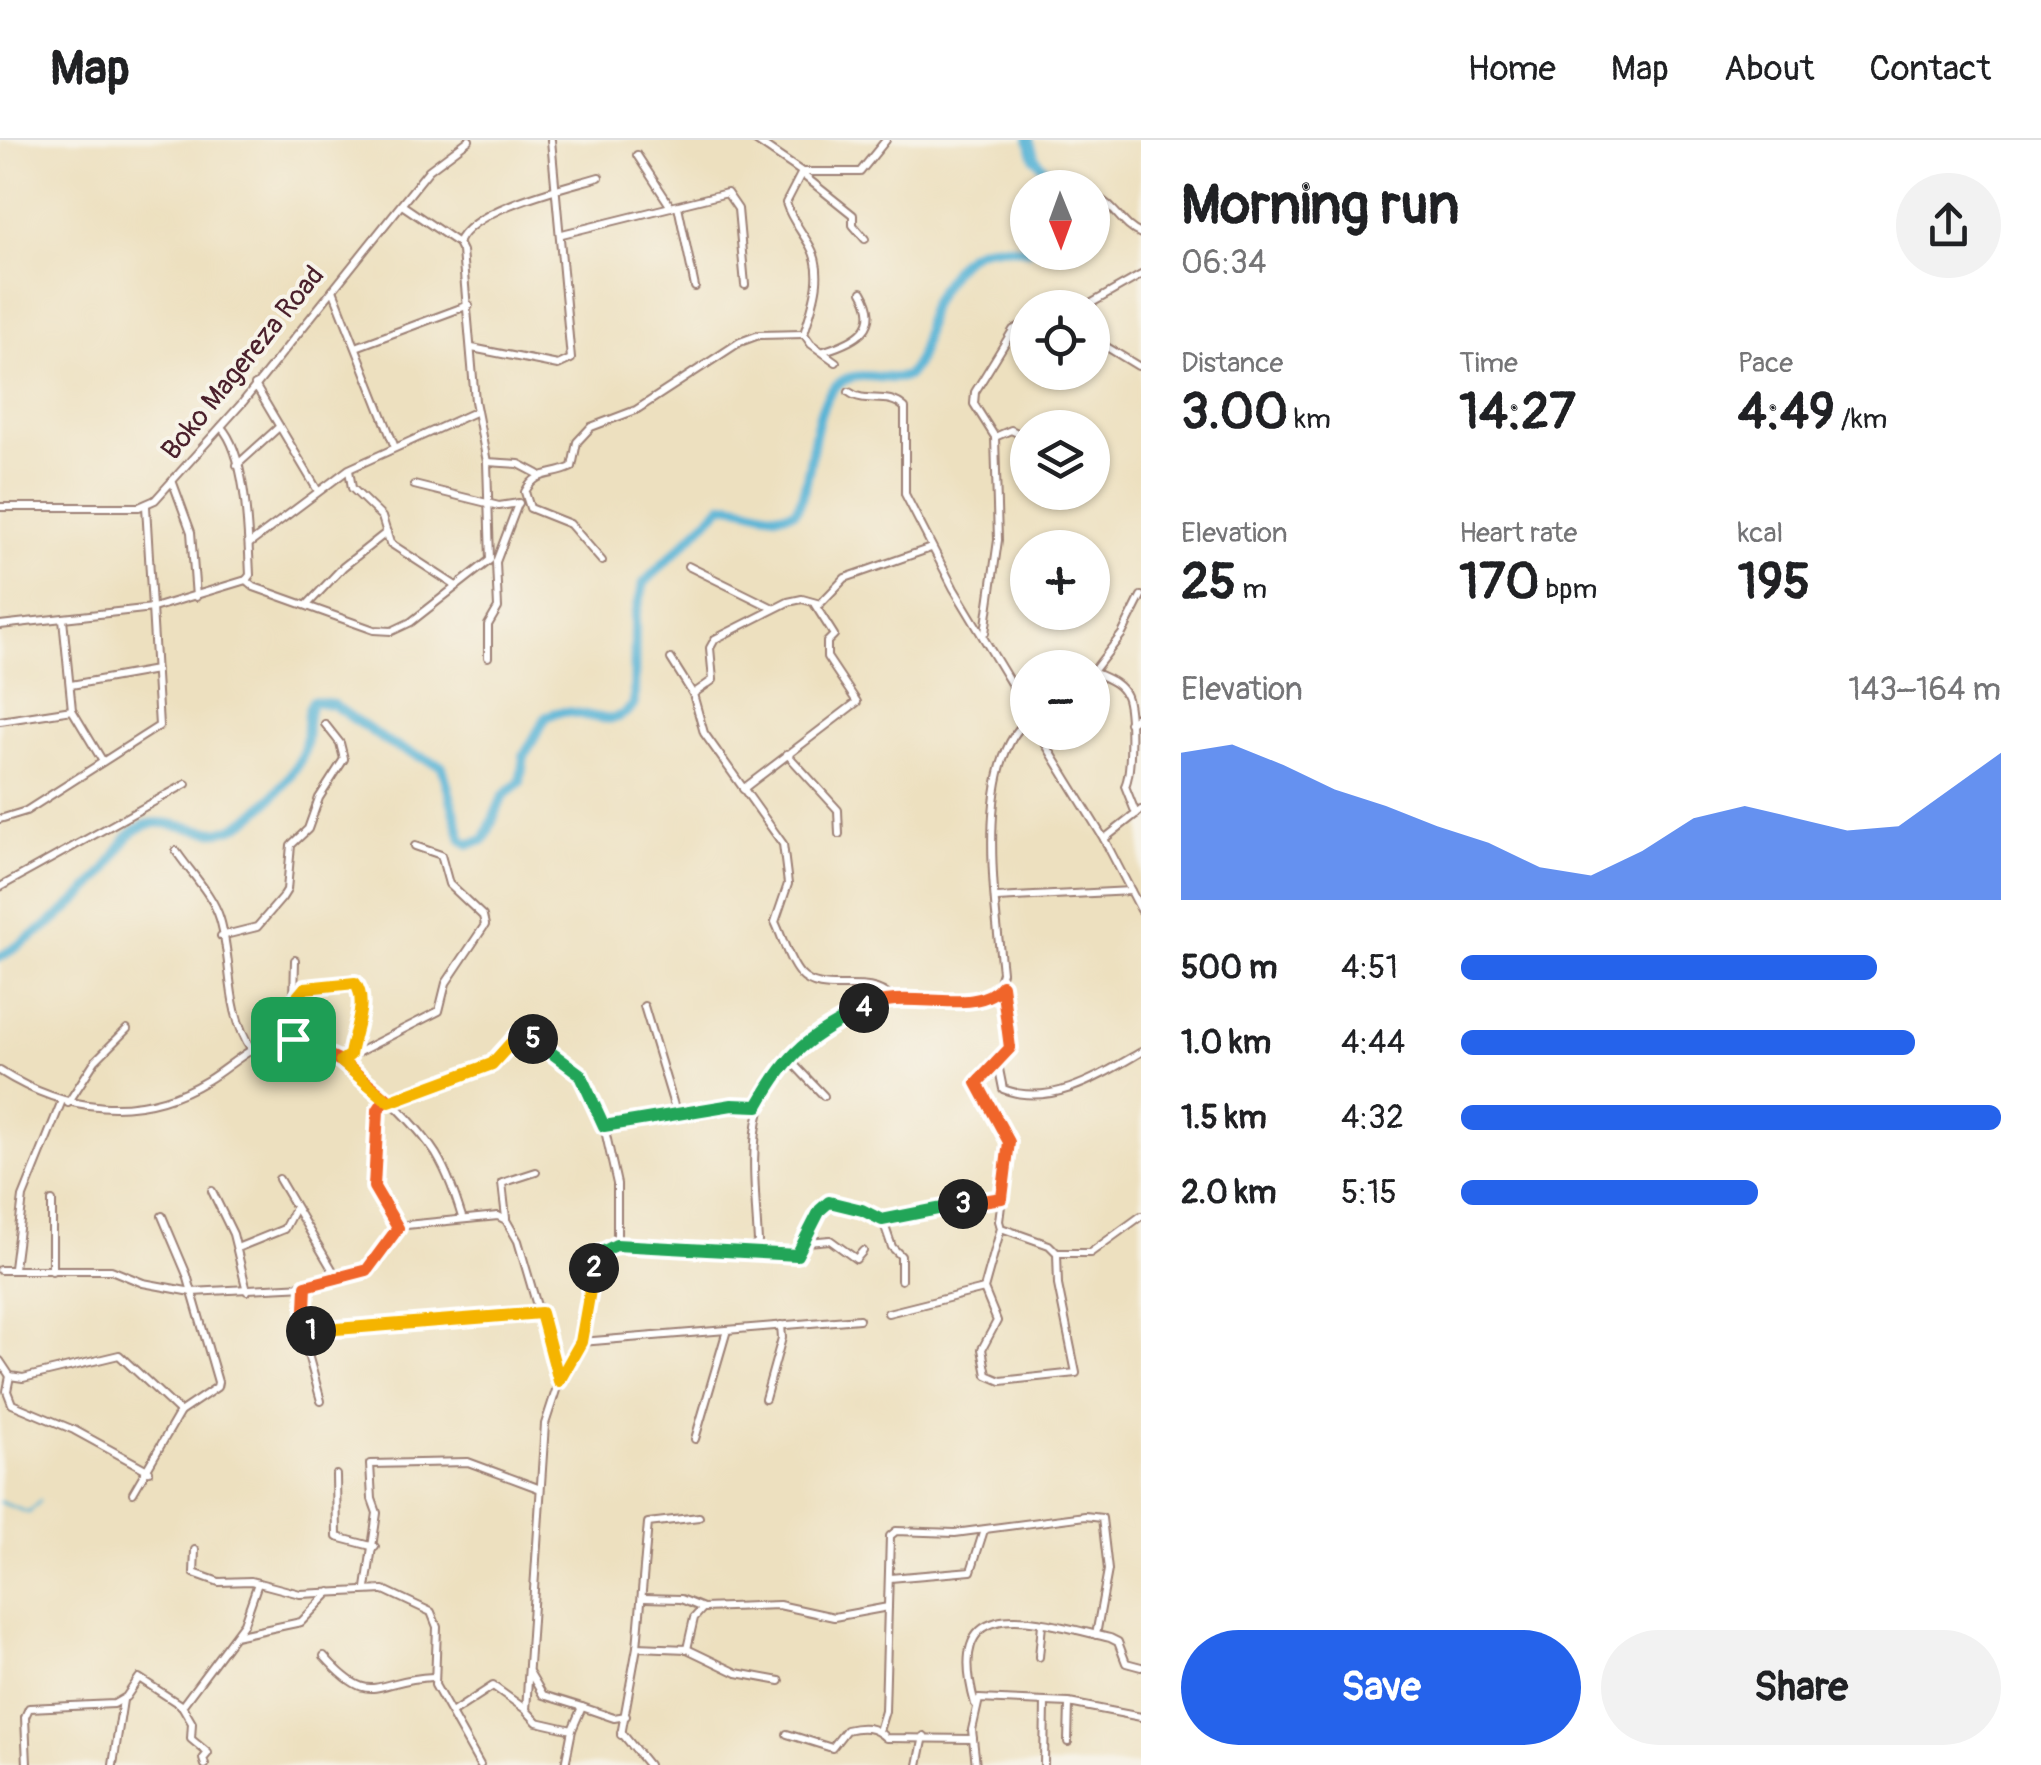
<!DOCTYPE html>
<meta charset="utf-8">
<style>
body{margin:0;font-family:Pangolin,sans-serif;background:#f2f2f2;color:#202124;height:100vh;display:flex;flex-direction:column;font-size:38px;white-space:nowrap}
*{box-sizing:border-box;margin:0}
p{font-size:32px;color:#757577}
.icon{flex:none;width:55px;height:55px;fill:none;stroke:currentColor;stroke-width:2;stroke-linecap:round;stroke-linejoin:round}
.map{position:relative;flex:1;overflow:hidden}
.details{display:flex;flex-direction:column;background:#fff;width:900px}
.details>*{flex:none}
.needle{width:65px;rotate:179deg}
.tools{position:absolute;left:1010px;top:30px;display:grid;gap:20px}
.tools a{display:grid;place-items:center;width:100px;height:100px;border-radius:50%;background:#fff;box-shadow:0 2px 8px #0004;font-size:50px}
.pin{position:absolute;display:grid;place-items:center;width:85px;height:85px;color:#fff;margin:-42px;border-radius:20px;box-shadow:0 5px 15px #0006}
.km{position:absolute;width:50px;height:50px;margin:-25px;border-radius:50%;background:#222;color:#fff;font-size:28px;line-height:50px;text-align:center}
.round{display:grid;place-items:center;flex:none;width:105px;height:105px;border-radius:52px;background:#f2f2f2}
.overview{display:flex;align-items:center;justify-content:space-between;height:170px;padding:0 40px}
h1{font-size:55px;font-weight:700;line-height:75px}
.figures{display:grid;grid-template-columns:repeat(3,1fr);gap:15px;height:170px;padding:10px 40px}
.figures div{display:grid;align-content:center}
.figures b{font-size:50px;font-weight:700}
.figures small{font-size:28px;font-weight:400}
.figures p{font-size:28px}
.chart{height:280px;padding:20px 40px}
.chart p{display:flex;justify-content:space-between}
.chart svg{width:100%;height:180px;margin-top:10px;fill:#2563eb;opacity:.7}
.primary-button{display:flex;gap:20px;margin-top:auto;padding:20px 40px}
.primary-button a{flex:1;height:115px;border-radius:60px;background:#2563eb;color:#fff;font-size:40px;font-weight:700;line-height:115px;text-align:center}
.primary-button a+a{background:#f2f2f2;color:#202124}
ul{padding:0 40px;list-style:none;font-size:32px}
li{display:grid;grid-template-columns:160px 120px 1fr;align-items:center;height:75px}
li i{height:25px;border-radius:12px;background:#2563eb}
header{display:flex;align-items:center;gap:60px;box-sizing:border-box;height:140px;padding:0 50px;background:#fff;border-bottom:2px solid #e0e0e0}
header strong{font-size:48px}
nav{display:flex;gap:55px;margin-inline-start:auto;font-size:35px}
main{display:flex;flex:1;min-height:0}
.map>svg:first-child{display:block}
</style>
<header>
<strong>Map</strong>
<nav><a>Home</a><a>Map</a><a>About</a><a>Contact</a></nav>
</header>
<main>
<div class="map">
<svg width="1141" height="1625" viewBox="0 0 1141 1625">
<rect width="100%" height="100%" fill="#f7f3e8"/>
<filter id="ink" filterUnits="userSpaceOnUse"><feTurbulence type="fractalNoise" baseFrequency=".01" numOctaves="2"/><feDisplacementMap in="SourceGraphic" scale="20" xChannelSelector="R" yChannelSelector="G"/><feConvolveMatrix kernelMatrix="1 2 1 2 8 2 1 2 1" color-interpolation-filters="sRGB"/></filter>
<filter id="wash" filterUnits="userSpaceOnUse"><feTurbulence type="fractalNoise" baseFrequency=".0048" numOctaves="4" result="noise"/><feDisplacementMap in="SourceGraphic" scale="40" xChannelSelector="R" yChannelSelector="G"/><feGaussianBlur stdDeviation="2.25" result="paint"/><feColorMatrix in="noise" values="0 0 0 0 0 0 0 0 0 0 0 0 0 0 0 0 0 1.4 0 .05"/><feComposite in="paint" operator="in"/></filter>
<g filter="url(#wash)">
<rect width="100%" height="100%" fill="#ede0bf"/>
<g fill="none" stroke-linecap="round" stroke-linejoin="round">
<path stroke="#58b4d6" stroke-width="2.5" d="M0 1362 29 1373 40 1361"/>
<g stroke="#58b4d6" stroke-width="10">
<path d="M1029 0 1035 18 1062 48"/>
<path d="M0 817C37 795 73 768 102 735 112 724 118 708 128 697 160 662 201 706 237 686 261 673 287 643 300 620 311 601 303 578 312 561L332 564 390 604 442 626 462 700 469 704 484 700 503 656 520 642 524 616 546 577C576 559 609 598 634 564L635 477 644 443 723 365C749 364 771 381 795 371 816 341 808 257 844 240 865 230 886 243 907 236 925 217 923 197 929 172 932 160 941 148 948 138 969 105 991 102 1028 110"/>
</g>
</g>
</g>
<g filter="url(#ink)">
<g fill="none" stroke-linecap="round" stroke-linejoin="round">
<defs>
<g id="minor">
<path d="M755 0 802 32 786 63C791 79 802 92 810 106 826 134 812 166 804 194L811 204 836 222"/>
<path d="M637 15 671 67"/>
<path d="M802 32H860L886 0"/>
<path d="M803 35 853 75V85L865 99"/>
<path d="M1092 56C1115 63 1120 85 1141 94"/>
<path d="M678 66 695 147"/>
<path d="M562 94 727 53 738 69 745 145"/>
<path d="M458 103C472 68 565 47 599 37"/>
<path d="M333 150 394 305"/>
<path d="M1083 168 1141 135"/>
<path d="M1092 198 1138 226"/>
<path d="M356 207 469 165"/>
<path d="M472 208 558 225 571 219 551 0"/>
<path d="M824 211C857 201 883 187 862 152"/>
<path d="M255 245 318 351"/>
<path d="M849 252C866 265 887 251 905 268V354L954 449 1028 572"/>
<path d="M995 297 974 264 975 252 1013 190 1028 182"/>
<path d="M487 322 519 324 538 334"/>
<path d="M237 325 279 287"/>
<path d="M349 330 352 348 382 377 390 403 456 446"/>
<path d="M173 343 191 392 196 457"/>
<path d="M414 345 499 366 519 363"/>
<path d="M0 367H139L155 360 243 262 429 30 469 0"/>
<path d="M249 404 349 329 477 271"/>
<path d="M602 421 570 384 530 368 525 352C537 329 552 337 572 327L577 302 591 287 636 270 740 202 759 195 804 194"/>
<path d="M688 426 773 468"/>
<path d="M246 440 254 447 374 490 392 491 411 482 490 420 487 322 475 261 462 111 458 103 402 65"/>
<path d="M307 465 343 427 387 392"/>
<path d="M63 479 72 570 102 620"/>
<path d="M0 485 153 468 246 440 250 435C248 396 247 315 221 287"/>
<path d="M985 493 998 400 995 297 1011 290 1028 298"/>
<path d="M488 517V485L498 468 496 422 518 364"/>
<path d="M671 519 693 554 704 593 783 704 788 744 775 782C783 798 788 820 800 834 822 859 867 833 891 858"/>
<path d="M1093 532C1105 538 1120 542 1126 556 1132 571 1132 632 1125 646L1136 674"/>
<path d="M1092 533 1122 494 1141 456"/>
<path d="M71 545 156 530"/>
<path d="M693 554 713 540 710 508 715 499 788 462 802 459 820 464 845 438 931 408"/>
<path d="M0 581 72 570"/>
<path d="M1129 583 1141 574"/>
<path d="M1038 592 1104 699 1141 770"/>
<path d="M787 614 838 670 839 694"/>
<path d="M743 649 857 562 827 517V502L834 495 815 465"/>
<path d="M0 679 26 671 159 586 146 366"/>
<path d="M1104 699 1141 670"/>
<path d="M176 711C190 732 213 755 220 779 233 822 225 871 252 910"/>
<path d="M0 747 186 644"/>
<path d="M997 758 1131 751"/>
<path d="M221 796 257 787 282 758 287 750 291 705 308 689 319 658 344 619 340 603 325 584"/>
<path d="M294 861 312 845H358L360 868 350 913"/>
<path d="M644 866 676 972"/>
<path d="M293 899 295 820"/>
<path d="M787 917 824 956"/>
<path d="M341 921 439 871 446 843 485 785 483 776 449 744 441 715 415 706"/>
<path d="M998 924 1003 949C1051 968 1101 935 1141 912"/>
<path d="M0 931C65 972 139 982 208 940 228 928 250 906 273 901 325 891 409 972 436 1014 448 1034 455 1055 462 1077"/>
<path d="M385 958 378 969 374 1047 398 1088"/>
<path d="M389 962 492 924 519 894 529 896 580 934 604 986 617 1044V1105"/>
<path d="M68 963 95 921 127 889"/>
<path d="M604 986 732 965 758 966"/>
<path d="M279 1039 339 1141"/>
<path d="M212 1051 233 1094 247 1151"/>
<path d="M162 1076 187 1135 218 1242 217 1247 180 1272"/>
<path d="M506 1078 502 1043 536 1032"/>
<path d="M883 1081 1002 1058"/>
<path d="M1001 1088 984 1149 997 1181 982 1209 987 1235 1001 1241 1076 1233 1058 1145 1057 1113 1049 1105 1001 1088 999 1081 1009 1003 977 943 1010 907 1002 847"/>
<path d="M808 1102 830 1100 856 1119 863 1111"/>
<path d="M237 1108 284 1089 294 1070"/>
<path d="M754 1110 783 1116 801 1113 820 1071 837 1062 883 1081 892 1107 901 1116V1140"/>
<path d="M1057 1113H1090L1141 1076"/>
<path d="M14 1128 23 1057 61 963"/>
<path d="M0 1130H111L143 1143 192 1152 306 1146 367 1130 398 1088 406 1085 498 1076 506 1080 518 1101 559 1241"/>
<path d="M52 1131V1061"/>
<path d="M306 1146 304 1200 321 1261"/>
<path d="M888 1173 984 1149"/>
<path d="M303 1191 541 1173"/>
<path d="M581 1202 859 1179"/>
<path d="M0 1221 10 1236 23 1238 119 1215 180 1272 133 1353"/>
<path d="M10 1236 7 1251 12 1264 74 1290 149 1331"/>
<path d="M765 1259 782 1198 781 1185"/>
<path d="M695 1299 727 1190"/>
<path d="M336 1335 337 1397 375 1407"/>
<path d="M195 1410 194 1433 219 1442 251 1441 300 1454 384 1450 431 1472 437 1487 435 1545 480 1625"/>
<path d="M890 1438 971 1431 984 1390"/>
<path d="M366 1448 377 1373 372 1359 370 1324 468 1322 538 1348"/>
<path d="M644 1458 681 1459 703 1468 779 1465 834 1477 888 1467"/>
<path d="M235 1496 301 1482 330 1452"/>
<path d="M637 1507 648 1383 699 1377"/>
<path d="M687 1509 737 1533 780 1541"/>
<path d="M324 1516C373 1571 373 1539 433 1537"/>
<path d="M1039 1517 1042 1484"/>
<path d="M530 1533 543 1555 582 1567"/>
<path d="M975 1564C942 1446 1040 1482 1110 1498L1118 1502 1126 1523 1141 1527"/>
<path d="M182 1566 244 1483 258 1443"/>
<path d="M453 1572 493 1546 525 1569"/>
<path d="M572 1590 582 1567 614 1578 626 1576"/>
<path d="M879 1591 885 1571 890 1396 896 1391 955 1393 1085 1376 1102 1378 1108 1430 1096 1495"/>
<path d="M621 1592 648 1625"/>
<path d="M787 1594 832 1608 846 1590C862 1586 874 1586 886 1598L973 1599"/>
<path d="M621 1595 637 1507 687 1509 694 1478 702 1469"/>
<path d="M1068 1602 1069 1564"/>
<path d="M27 1625 25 1577 29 1568 114 1564 126 1557 139 1538 182 1566 192 1583 191 1599 208 1613 203 1619 205 1625"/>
<path d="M113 1625 123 1560"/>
<path d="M565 1625 572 1590 537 1582 526 1570 545 1284 559 1241 581 1202 596 1120 604 1109 617 1105 753 1109 758 1102C753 1011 739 939 829 887 848 876 869 860 891 858 926 853 965 872 996 852L1002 832C996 770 973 624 1028 580"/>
<path d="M918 1625 924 1596"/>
<path d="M976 1625 972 1590 979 1559 1069 1563 1141 1577"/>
<path d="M1044 1625 1045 1562"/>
</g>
</defs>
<use href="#minor" stroke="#9c8075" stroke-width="10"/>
<use href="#minor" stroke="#fff" stroke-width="6"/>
</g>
</g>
<g fill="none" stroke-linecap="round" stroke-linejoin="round" filter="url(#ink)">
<defs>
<path id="split-1" d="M293 899 341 921 386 958 378 970 374 1047 398 1088 367 1130 306 1146 304 1191H311"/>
<path id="split-2" d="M311 1191 541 1173 559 1241 581 1202 594 1128"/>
<path id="split-3" d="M594 1128 600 1113 616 1105 797 1115 820 1070 829 1062 862 1070 882 1080 963 1064"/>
<path id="split-4" d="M864 868C903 846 977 879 1002 845L1010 908 977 943 1009 1002 1002 1058 963 1064"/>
<path id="split-5" d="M533 899 580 934 604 986 732 965 758 966C790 909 807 899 864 868"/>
<path id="split-6" d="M293 899 294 861 305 848 355 843C369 862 353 893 350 915L341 921 389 962 492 924 519 894 533 899"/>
</defs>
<use href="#split-1" stroke="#fff" stroke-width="20"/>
<use href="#split-2" stroke="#fff" stroke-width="20"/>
<use href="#split-3" stroke="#fff" stroke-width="20"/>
<use href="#split-4" stroke="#fff" stroke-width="20"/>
<use href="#split-5" stroke="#fff" stroke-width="20"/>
<use href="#split-6" stroke="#fff" stroke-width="20"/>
<use href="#split-1" stroke="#f0652b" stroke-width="12"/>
<use href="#split-2" stroke="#f5b400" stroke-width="12"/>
<use href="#split-3" stroke="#22a559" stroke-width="12"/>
<use href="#split-4" stroke="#f0652b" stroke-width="12"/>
<use href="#split-5" stroke="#22a559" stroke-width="12"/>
<use href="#split-6" stroke="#f5b400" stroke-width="12"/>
</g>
<g text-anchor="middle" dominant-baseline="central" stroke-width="8" stroke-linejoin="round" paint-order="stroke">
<g font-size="28" fill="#4a1f2b" stroke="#f7f3e8">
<text transform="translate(243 223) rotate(-51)">Boko Magereza Road</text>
</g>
</g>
</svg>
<div class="tools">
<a><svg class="needle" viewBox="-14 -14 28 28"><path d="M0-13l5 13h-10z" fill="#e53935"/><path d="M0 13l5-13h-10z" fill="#757577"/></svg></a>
<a><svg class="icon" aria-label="locate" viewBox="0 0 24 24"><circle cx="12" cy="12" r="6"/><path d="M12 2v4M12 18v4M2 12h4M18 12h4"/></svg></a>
<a><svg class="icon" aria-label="layers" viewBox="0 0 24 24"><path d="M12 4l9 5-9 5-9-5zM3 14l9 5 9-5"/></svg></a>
<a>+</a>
<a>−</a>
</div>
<div class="pin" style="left:293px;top:899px;background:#1e9e55"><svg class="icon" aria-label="arrive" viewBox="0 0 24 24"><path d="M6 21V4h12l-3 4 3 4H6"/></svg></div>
<b class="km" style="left:311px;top:1191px">1</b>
<b class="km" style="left:594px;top:1128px">2</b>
<b class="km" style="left:963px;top:1064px">3</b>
<b class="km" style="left:864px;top:868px">4</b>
<b class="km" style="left:533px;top:899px">5</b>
</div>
<section class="details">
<div class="overview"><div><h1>Morning run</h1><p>06:34</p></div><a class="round"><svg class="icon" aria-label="share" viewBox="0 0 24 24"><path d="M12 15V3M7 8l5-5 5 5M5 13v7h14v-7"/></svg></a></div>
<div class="figures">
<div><p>Distance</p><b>3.00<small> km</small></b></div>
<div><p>Time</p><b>14:27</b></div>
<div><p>Pace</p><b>4:49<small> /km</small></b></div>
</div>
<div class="figures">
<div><p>Elevation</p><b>25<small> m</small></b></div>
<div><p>Heart rate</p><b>170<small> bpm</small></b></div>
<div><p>kcal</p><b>195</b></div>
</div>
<div class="chart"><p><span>Elevation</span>143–164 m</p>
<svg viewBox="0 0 160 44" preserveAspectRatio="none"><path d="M0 44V8L10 6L20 11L30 17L40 21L50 26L60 30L70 36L80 38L90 32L100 24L110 21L120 24L130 27L140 26L150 17L160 8V44z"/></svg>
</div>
<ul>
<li><b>500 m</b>4:51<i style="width:77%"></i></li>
<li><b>1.0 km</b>4:44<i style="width:84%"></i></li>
<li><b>1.5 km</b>4:32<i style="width:100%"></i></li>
<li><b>2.0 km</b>5:15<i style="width:55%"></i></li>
</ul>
<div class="primary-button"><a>Save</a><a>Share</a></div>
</section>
</main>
